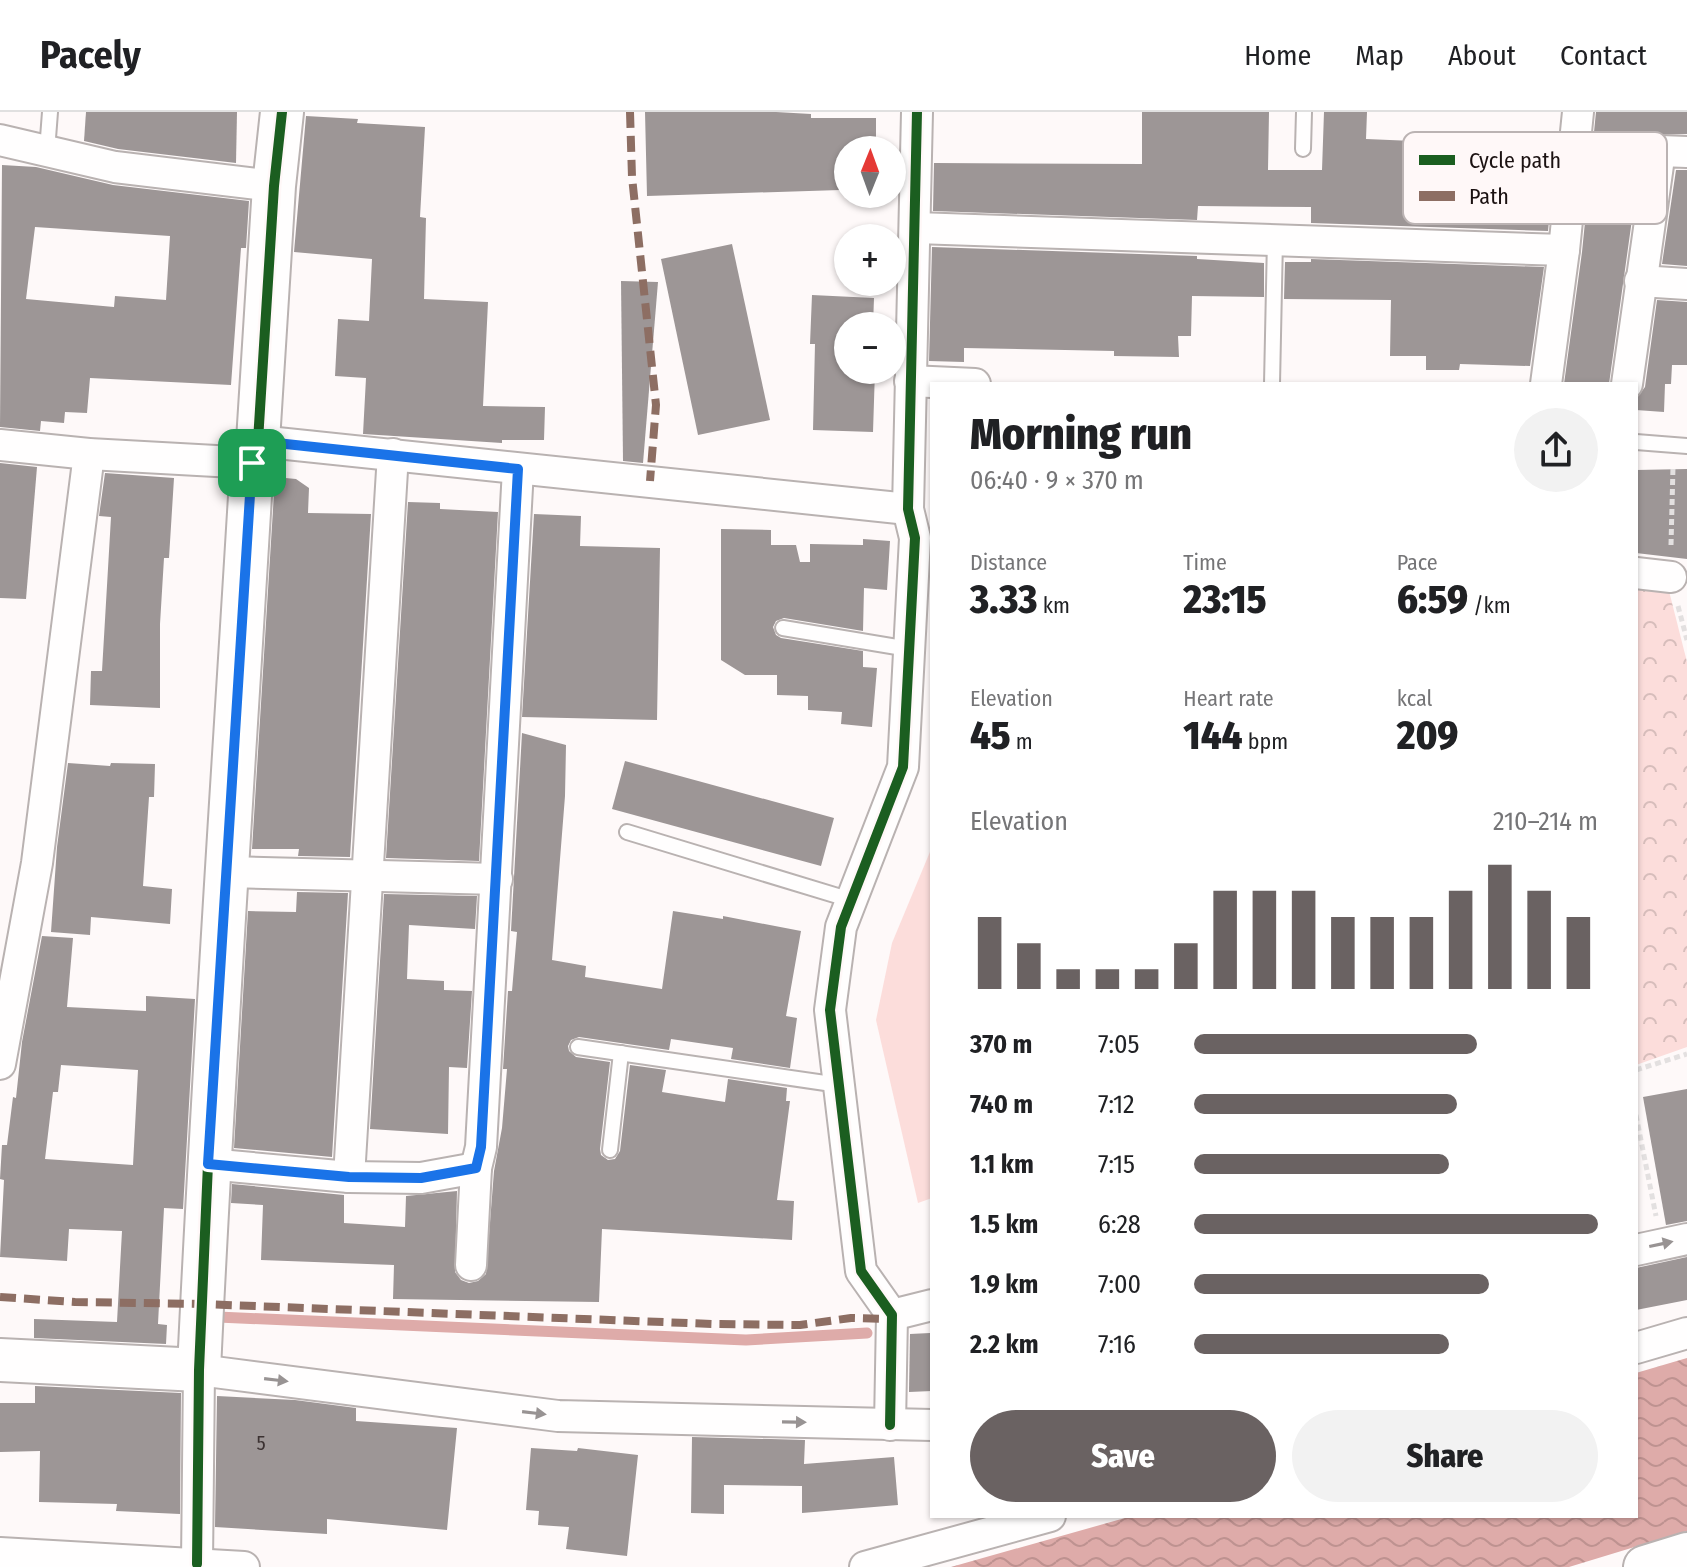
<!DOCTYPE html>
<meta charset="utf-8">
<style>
body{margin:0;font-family:"Fira Sans Condensed",sans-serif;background:#f2f2f2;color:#202124;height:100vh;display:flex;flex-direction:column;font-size:30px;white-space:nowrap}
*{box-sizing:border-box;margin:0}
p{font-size:26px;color:#757577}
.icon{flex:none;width:44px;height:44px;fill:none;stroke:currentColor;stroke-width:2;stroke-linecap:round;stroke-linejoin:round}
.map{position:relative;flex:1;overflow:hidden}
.panel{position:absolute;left:930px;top:270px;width:708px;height:1136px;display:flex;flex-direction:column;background:#fff;border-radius:0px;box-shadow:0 2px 6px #0004}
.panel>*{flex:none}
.needle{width:52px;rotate:1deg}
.buttons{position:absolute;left:834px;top:24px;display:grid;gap:16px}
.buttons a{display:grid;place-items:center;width:72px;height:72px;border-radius:50%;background:#fff;box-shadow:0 2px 6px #0004;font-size:40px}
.pin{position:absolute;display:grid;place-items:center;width:68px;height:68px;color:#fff;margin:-34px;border-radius:16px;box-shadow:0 4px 12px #0006}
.round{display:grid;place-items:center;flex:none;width:84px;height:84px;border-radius:42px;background:#f2f2f2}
.overview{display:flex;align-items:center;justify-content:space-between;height:136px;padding:0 40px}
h1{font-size:44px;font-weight:800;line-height:60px}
.figures{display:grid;grid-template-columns:repeat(3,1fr);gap:12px;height:136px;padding:8px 40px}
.figures div{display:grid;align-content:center}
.figures b{font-size:40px;font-weight:800}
.figures small{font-size:22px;font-weight:400}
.figures p{font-size:22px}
.chart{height:224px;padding:16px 40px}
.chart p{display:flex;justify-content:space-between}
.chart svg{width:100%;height:144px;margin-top:8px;stroke:#6a6262;stroke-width:6}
.button{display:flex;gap:16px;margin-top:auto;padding:16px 40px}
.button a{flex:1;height:92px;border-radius:48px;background:#6a6262;color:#fff;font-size:32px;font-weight:800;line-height:92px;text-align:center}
.button a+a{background:#f2f2f2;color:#202124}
ul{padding:0 40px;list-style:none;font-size:26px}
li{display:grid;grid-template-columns:128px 96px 1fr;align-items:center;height:60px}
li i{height:20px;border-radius:10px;background:#6a6262}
header{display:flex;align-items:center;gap:48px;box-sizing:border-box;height:112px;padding:0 40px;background:#fff;border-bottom:2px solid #e0e0e0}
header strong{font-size:38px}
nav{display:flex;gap:44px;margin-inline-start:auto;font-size:28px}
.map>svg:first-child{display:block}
</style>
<header>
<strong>Pacely</strong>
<nav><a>Home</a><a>Map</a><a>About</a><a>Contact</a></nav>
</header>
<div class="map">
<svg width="1687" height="1455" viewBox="0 0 1687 1455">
<defs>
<pattern id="park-crowns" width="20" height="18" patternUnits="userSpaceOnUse" patternTransform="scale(2)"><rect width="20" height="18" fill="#fcdddb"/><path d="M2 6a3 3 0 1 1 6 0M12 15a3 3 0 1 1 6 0" fill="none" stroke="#d7bdbb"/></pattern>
<pattern id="water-waves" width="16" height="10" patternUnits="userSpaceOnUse" patternTransform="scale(2)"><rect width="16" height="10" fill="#deaba9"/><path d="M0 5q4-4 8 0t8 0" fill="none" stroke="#be9290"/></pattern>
</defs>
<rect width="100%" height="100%" fill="#fef9f9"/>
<path fill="url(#park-crowns)" d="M1636 470 1668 475 1687 550V935L1636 953Z"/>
<path fill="#fcdddb" d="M932 735V1086L918 1091 876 908 892 831Z"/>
<path fill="url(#water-waves)" d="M1687 1246V1419L1569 1455H951L1132 1404H1636V1261Z"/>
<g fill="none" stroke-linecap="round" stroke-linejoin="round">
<path stroke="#deaba9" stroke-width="11" d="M218 1205 746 1228 867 1221"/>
</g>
<g fill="#9d9696" fill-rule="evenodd">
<path d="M86 0H237L236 51 118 37 84 29Z"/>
<path d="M645 0H776L811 2V6H876V38H842L840 78 647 84Z"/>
<path d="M1142 0H1269L1268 58H1322L1324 0H1367L1366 27 1556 35 1548 119 1311 111V95L1198 94 1197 108 933 99 934 51 1142 52Z"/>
<path d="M1596 0H1687V22L1653 23 1646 28 1642 36 1609 272H1564L1582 140Z"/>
<path d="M306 4 358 7 357 11 425 15 420 105 426 106 424 187 488 190 483 294 545 295 544 328H502V331L363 322 366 266 335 264 338 207 369 209 372 147 294 140Z"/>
<path d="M2 53 36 55 113 73 249 89 246 136H241L231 273 90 266 87 301 65 300 64 311 41 309 40 319 0 315ZM35 115 170 124 166 188 115 184 114 195 26 187Z"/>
<path d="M1676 58H1687V154L1662 152Z"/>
<path d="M732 132 770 308 698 323 661 147Z"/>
<path d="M932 135 1197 144V147L1264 151V185L1192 184 1191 224H1178L1179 245 1114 244V239L964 236V250L929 249Z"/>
<path d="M1311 147 1544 155 1530 254 1460 252 1459 258H1426V244H1390L1391 188 1284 187 1285 150H1311Z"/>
<path d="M621 169 658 170 643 351 623 349Z"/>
<path d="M812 183 874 186 873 214H848V258H875L873 320 813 318 815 232H810Z"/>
<path d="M1657 188 1687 190V253H1672L1671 272H1665L1664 300 1636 298V287L1645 275Z"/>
<path d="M0 351 37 355 26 487 0 486Z"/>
<path d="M1687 357V447L1636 441V358Z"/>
<path d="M105 361 174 366 169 446H164L160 512V596L90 593 91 559H102L111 405 99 404Z"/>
<path d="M275 365 296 367 309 376 308 401 371 402 350 745 298 744 299 737H252Z"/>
<path d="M408 390 440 391V397L498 400 479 749 386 746Z"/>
<path d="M534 402 581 404 580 434 660 436 657 608 522 605Z"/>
<path d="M721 417 771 418V433H796L800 450H810V432L863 433V427L890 429 887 478 864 476 863 519 784 506 776 509 773 515 776 523 781 526 863 539V555L877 556 872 615 841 612 842 600 808 598V584L777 583V563H745L721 548Z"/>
<path d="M522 621 566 633 565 684 552 848 586 854 585 865 662 877 673 799 723 807V804L801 819 786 904 797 906 790 956 731 947 733 936 671 927 669 938 579 925 571 928 568 934 569 939 576 945 610 950 600 1037 601 1043 608 1048 615 1047 620 1039 630 953 666 958 662 980 725 990 728 967 787 976 786 989H790L777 1088 794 1089 792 1128 602 1117 599 1190 393 1187 394 1153 261 1148 263 1093 231 1091 232 1072 344 1083V1111L405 1115 406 1084 457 1079 455 1160 461 1168 469 1171 478 1169 486 1162 494 1059 502 1016 507 957H503L508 879H512L517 820 511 819Z"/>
<path d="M625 649 834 706 821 754 612 697Z"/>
<path d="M68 651 110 654 111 651 155 652 154 685H149L143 774 172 777 170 812 91 805 90 823 51 820 57 735Z"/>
<path d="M297 780 348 781 332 1045 234 1036 248 799 296 800Z"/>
<path d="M384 782 477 784 475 817 409 813 407 867 444 869V878L472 879 467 956 449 955 448 1022 370 1017Z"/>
<path d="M42 824 73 826 67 895 146 899V884L195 887 183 1097 164 1096 158 1212 167 1213 166 1232 34 1226V1207L117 1210 122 1119 69 1117 67 1149 0 1145 4 1068 0 1067 2 1033H7L13 985 16 986 22 930ZM61 953 138 958 133 1053 45 1047 53 980H58Z"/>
<path d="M1687 977V1109L1666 1113 1643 985Z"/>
<path d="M1687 1145V1188L1636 1198V1156Z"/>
<path d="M930 1221 932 1279 909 1280 910 1222Z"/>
<path d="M35 1274 181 1281 180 1402 116 1399 117 1392 39 1390 40 1339 0 1340V1291H35Z"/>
<path d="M217 1284 295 1288 356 1296V1309L457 1316 447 1418 327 1407V1422L215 1415Z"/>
<path d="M692 1325 805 1328 804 1352 894 1345 898 1393 802 1401V1374L724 1373V1402L691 1401Z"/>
<path d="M531 1336 577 1339 578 1336 638 1343 627 1444 566 1437 569 1415 538 1413 539 1399 526 1398Z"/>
</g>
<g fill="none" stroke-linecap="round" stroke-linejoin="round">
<defs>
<g id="lane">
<path d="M1303 37 1304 0"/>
<path d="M47 39 50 0"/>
<path d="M1272 272 1275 127"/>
<path d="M1636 330 1687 334"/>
<path d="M783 516 909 537"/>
<path d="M627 720 851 788"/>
<path d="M578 935 839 973"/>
<path d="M610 1038 621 941"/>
</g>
<g id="street">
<path d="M0 28 115 55 274 74"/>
<path d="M916 116 1564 138"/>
<path d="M1640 169 1687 172"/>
<path d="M910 269 975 272"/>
<path d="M1546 272 1564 138 1578 0"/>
<path d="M1627 272 1660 39 1687 40"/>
<path d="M258 329 908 397"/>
<path d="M0 333 89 342 252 351"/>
<path d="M1636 461 1671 465"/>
<path d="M228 760 497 767"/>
<path d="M0 952 37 751 89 342"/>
<path d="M208 1052 349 1065 421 1066 476 1056"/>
<path d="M349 1065 393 342"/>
<path d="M1636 1138 1687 1127"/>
<path d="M471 1153 476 1056 481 1035 518 357"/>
<path d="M892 1203 932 1193"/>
<path d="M1636 1236 1687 1221"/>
<path d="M890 1313 892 1203 861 1159 830 898 841 815 903 655 915 426 908 397 917 0"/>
<path d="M0 1441 244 1455"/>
<path d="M197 1452 199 1258 558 1304 932 1313"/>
<path d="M865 1455 1050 1404"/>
</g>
<g id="secondary">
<path d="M0 1248 199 1258C213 955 234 653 252 351L258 329 274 74 282 0"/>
<path d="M1645 1455 1687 1442"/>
</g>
</defs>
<use href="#lane" stroke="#b9b2b1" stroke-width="18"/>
<use href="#street" stroke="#b9b2b1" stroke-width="34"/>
<use href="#secondary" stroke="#b9b2b1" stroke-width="46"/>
<g stroke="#e3e0e0" stroke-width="5" stroke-dasharray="6 4" stroke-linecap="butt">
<path d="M1671 433 1673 355"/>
<path d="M1678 494 1687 528"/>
<path d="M1636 958 1687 942"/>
<path d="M1636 1003 1656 1104"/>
</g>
<use href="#lane" stroke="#fffefe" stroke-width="14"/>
<use href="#street" stroke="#fffefe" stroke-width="30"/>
<use href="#secondary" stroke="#fffefe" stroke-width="42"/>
<g stroke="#8d6e63" stroke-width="8" stroke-dasharray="16 8" stroke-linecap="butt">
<path d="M630 0 632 65 656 293 650 369"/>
<path d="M0 1185 75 1190 202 1192 712 1212 800 1213 851 1206 890 1207"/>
</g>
<defs>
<g id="cycleway">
<path d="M890 1313 892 1203 861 1159 830 898 841 815 903 655 915 426 908 397 917 0"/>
<path d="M197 1452 199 1258 208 1052 252 351 258 329 274 74 282 0"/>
</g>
</defs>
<use href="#cycleway" stroke="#fff8f8" stroke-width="15"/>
<use href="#cycleway" stroke="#1b5e20" stroke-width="10"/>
</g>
<defs><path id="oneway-solid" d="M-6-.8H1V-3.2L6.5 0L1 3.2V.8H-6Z" transform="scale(2)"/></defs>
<g fill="#989393">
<use href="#oneway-solid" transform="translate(1661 1132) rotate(-12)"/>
<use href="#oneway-solid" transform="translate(276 1268) rotate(7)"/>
<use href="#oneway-solid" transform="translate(534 1301) rotate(7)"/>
<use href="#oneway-solid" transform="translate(794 1310) rotate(1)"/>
</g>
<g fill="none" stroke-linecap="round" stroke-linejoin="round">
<defs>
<path id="route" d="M258 329 518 357 481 1035 476 1056 421 1066 349 1065 208 1052 252 351Z"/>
</defs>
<use href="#route" stroke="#fff" stroke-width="16"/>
<use href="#route" stroke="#1a73e8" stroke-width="10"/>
</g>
<g text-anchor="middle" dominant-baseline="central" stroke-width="8" stroke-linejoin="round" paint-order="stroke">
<g font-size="20" fill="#3c3232">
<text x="261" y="1331">5</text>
</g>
</g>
<rect x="1403" y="20" width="264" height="92" rx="12" fill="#fff8f8" stroke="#bbb3b3" stroke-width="2"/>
<rect x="1419" y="43" width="36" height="10" fill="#1b5e20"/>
<rect x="1419" y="79" width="36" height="10" fill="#8d6e63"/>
<g font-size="22" fill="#1b1111">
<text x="1469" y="56">Cycle path</text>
<text x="1469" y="92">Path</text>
</g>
</svg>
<div class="buttons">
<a><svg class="needle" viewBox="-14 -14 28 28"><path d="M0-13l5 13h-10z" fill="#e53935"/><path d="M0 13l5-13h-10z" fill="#757577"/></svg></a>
<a>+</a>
<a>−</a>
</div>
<div class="pin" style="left:252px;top:351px;background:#1e9e55"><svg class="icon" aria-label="arrive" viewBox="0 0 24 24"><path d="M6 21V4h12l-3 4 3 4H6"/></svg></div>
<section class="panel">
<div class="overview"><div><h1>Morning run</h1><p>06:40 · 9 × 370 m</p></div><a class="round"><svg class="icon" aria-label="share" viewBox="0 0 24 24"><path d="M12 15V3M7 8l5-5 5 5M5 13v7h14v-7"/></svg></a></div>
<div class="figures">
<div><p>Distance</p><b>3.33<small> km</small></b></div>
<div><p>Time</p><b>23:15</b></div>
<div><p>Pace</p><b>6:59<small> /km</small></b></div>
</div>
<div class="figures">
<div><p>Elevation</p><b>45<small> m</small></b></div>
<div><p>Heart rate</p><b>144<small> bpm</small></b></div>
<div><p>kcal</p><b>209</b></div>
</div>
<div class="chart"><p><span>Elevation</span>210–214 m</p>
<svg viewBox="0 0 160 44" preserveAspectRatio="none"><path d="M5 44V22M15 44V30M25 44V38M35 44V38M45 44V38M55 44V30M65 44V14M75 44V14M85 44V14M95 44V22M105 44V22M115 44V22M125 44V14M135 44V6M145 44V14M155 44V22"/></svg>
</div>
<ul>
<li><b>370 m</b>7:05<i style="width:70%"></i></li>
<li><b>740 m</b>7:12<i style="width:65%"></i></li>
<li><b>1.1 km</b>7:15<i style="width:63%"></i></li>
<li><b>1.5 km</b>6:28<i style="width:100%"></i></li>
<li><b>1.9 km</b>7:00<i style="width:73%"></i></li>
<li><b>2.2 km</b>7:16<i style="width:63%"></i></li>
</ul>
<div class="button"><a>Save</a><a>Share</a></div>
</section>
</div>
